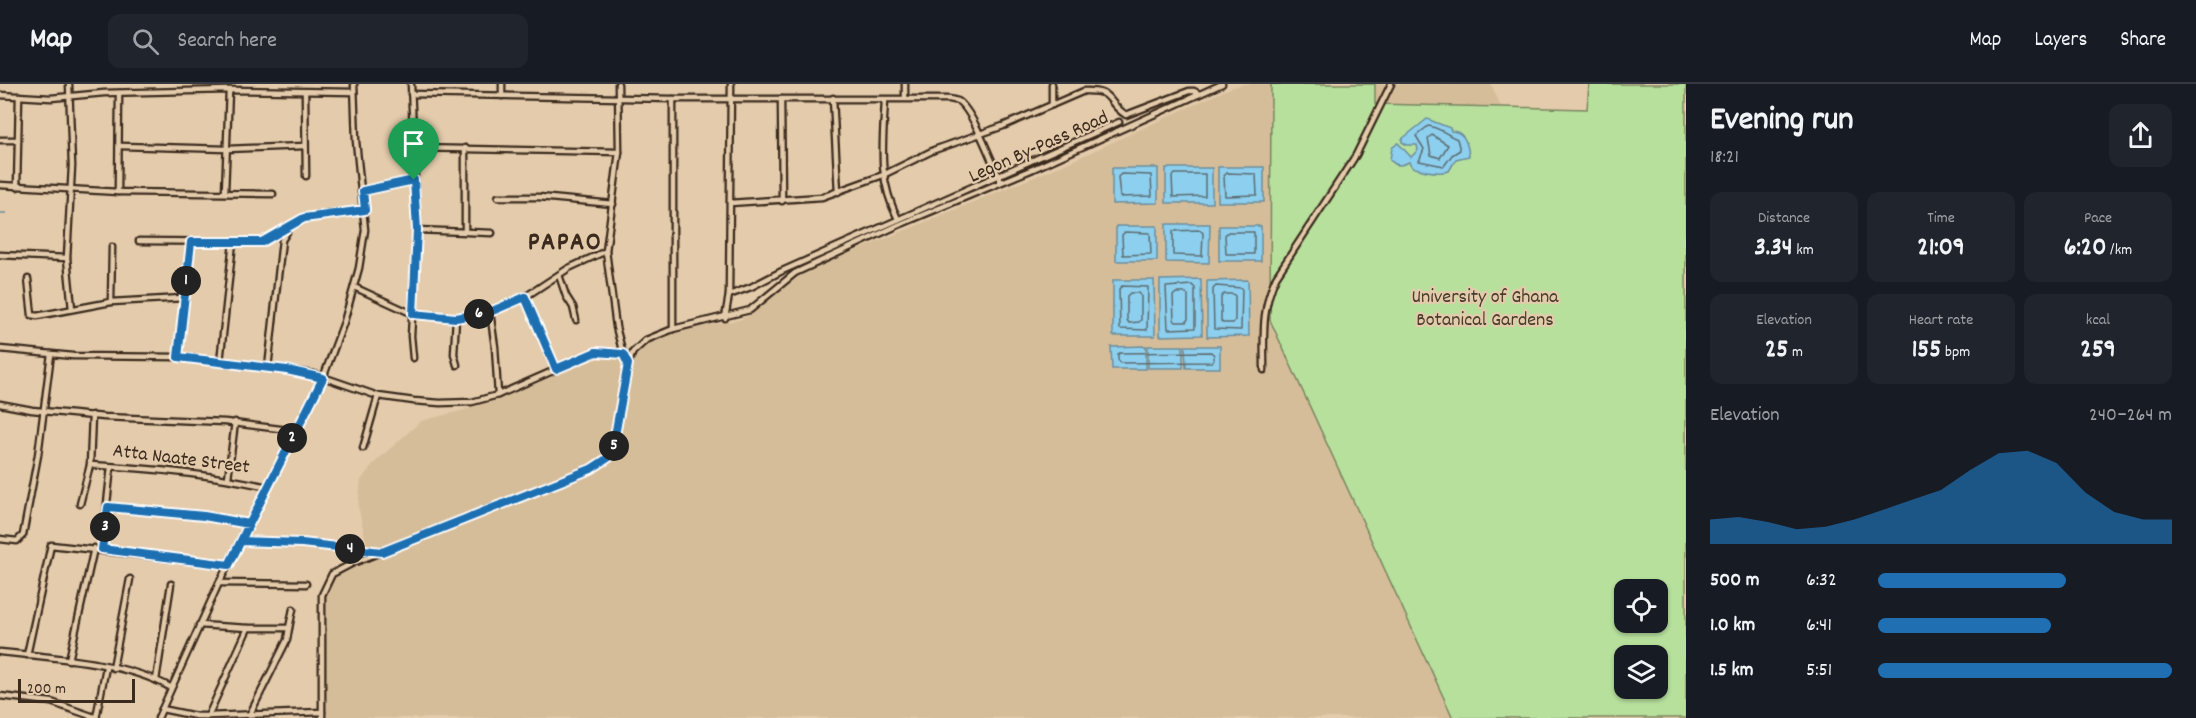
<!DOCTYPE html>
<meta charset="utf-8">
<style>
body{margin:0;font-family:Dekko,sans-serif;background:#20242c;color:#f1f3f6;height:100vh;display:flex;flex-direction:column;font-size:22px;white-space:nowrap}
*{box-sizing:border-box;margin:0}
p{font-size:20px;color:#9ea1a6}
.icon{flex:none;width:33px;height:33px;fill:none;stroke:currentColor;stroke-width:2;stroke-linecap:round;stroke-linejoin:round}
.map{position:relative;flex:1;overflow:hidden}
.panel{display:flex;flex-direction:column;background:#171b24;width:510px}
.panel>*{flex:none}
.controls{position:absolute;left:1614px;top:495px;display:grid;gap:12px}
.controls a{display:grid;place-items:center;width:54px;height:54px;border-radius:12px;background:#171b24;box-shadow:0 2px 4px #0004;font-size:30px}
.scale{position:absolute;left:18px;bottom:15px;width:117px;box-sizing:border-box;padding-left:6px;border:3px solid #3b2a1e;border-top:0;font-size:16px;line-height:21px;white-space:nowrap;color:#3b2a1e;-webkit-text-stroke:4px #e3cbab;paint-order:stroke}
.pin{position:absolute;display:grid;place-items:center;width:51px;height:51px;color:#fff;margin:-62px -26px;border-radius:50% 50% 50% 0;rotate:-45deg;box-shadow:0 0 6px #0007}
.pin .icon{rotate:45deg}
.km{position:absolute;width:30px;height:30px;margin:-15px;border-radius:50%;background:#222;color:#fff;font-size:16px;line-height:30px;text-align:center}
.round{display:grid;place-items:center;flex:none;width:63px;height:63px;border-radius:12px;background:#20242c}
.overview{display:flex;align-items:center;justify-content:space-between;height:102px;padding:0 24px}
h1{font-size:33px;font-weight:700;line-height:45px}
.figures{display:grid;grid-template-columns:repeat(3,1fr);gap:9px;height:102px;padding:6px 24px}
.figures div{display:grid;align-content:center;border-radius:12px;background:#20242c;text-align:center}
.figures b{font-size:26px;font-weight:700}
.figures small{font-size:16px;font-weight:400}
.figures p{font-size:16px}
.chart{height:168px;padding:12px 24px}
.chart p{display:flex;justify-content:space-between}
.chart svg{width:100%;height:108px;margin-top:6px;fill:#1f6fb2;opacity:.7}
ul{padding:0 24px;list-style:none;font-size:20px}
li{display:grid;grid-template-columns:96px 72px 1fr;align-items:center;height:45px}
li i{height:15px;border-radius:8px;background:#1f6fb2}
header{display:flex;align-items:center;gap:36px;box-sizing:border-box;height:84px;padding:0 30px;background:#171b24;border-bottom:2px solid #363941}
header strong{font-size:28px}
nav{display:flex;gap:33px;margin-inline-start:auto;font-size:21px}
.search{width:420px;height:54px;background:#20242c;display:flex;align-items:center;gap:15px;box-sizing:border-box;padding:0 21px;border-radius:12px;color:#9ea1a6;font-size:22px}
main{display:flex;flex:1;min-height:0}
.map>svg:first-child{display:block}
</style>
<header>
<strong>Map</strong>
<div class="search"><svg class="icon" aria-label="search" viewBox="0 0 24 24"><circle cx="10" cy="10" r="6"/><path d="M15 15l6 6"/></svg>Search here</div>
<nav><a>Map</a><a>Layers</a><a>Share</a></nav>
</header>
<main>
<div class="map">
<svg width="1686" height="634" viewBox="0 0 1686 634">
<rect width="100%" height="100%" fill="#e3cbab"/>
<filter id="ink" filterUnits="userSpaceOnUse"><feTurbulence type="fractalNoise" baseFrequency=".0167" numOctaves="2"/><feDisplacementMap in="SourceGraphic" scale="12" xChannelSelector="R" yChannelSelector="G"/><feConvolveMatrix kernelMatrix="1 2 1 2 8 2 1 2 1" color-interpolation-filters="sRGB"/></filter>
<g filter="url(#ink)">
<path fill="#d6bd9a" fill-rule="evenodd" d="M1245 0H1491L1501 23 1589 25 1686 0V634H325L326 507 336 492 370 475 358 422 361 396 373 380 421 337 464 326 597 275 686 245 739 236 752 230 797 191 1065 80 1230 4ZM1624 506H1658V538H1624ZM1624 572H1658V604H1624Z"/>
<path fill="#b7e09d" stroke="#79855e" stroke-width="1.5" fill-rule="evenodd" d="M1271 0H1375V20L1587 25 1589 0H1686V634H1453L1270 236ZM1624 506H1658V538H1624ZM1624 572H1658V604H1624Z"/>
<g fill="#8dcfee" stroke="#6c8d9b" stroke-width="1.5">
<path d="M1427 35 1450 44 1451 47C1464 47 1468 60 1469 72L1456 75 1449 87C1438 90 1424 87 1412 83L1409 78C1402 82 1395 83 1390 75L1392 64 1398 59 1411 73 1418 66 1417 61H1407L1402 58V55Z"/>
<rect x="1218" y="83" width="46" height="35"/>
<path d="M1112 84H1158V119L1112 120Z"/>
<rect x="1166" y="84" width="46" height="35"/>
<path d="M1166 140H1210L1209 179 1166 178Z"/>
<rect x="1116" y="142" width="41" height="35"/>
<rect x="1219" y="142" width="42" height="35"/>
<path d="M1201 195 1202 251 1160 252V196Z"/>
<path d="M1113 196H1154L1155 252H1113Z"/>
<path d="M1248 196 1249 252 1207 253V197Z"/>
<path d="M1146 262V285H1112L1111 263Z"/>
<rect x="1148" y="262" width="35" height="22"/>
<path d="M1185 262H1220V284H1186Z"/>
</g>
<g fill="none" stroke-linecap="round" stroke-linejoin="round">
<g stroke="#5c6c71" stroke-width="1.5">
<path d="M1428 42C1439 43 1447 51 1457 55L1460 66 1452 71 1444 82 1419 77 1424 65 1416 52Z"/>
<path d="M1432 51 1448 61 1440 74 1431 71 1428 54Z"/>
<path d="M1227 89 1256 90 1257 111 1225 112 1224 92Z"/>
<path d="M1121 90 1151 91 1152 112 1120 113 1118 93Z"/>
<path d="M1175 90H1205V112L1173 113 1172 93Z"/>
<path d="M1200 146 1203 149 1202 172 1173 171V147Z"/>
<path d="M1125 148 1150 149 1151 170 1123 171 1122 151Z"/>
<path d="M1228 148H1254V170H1226L1225 151Z"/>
<path d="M1192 201 1195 204V244L1168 245 1166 203Z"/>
<path d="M1122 202 1148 203 1147 246 1120 245 1119 205Z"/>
<path d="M1216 202 1242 204 1241 246 1214 245 1213 205Z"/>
<path d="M1130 209H1138L1141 212V236L1139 238 1129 239 1127 236V212Z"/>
<path d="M1176 209H1185L1188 211V235L1186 238H1176L1174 236 1173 212Z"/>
<path d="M1224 210H1233L1235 212V236L1233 239H1223L1221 237V213Z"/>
<path d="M1211 268 1214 271V276L1212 278 1121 279 1118 276V270L1120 269Z"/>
</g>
<path stroke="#6c8d9b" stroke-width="1.5" d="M0 129H6"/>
<defs>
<g id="minor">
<path d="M69 0 72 82 67 174 72 225"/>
<path d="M411 0 417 146 411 252 413 274"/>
<path d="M618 0 619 68 606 167 616 243 623 270 628 280"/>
<path d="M905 0V14"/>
<path d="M305 9 306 92"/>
<path d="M411 10 673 15H949C950 15 958 17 958 17 973 26 993 81 1001 98"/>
<path d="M0 11 51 14 104 9 229 6 354 8"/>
<path d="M502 12V0"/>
<path d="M833 14 838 108"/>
<path d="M781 15 782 117"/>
<path d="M885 16C883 60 877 94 898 135"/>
<path d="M1052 21V0"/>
<path d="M0 56H18"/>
<path d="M120 62 227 65 305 62"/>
<path d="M413 64 619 68"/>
<path d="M0 101 118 108 273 110"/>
<path d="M17 103 19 12"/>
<path d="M363 107 414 96"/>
<path d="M118 108 119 9"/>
<path d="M225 108 229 6"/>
<path d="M498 113H539L613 120"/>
<path d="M730 119 822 113 883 91 934 66 1003 42 1084 7C1115 6 1105 18 1126 31L1189 7H1194L1199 10"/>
<path d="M417 146 492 149"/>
<path d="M465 147V64"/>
<path d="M139 157 262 158 304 134 365 126"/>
<path d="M0 171 67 174"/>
<path d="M559 191 566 212 573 223 576 236"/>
<path d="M28 195 32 231 37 232 111 218 184 214"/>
<path d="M354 203 413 230 456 234 490 228 502 223 525 213 569 184 606 167"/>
<path d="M729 211 751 203 782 187 1119 38"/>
<path d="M525 213 556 285"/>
<path d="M111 218 112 163"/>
<path d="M490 228 495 263 498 311"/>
<path d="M456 234 454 270 457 281"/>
<path d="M725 234 729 211 731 0"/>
<path d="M673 245V15"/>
<path d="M0 265 73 272 178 273 287 286 314 290 378 312 414 317 440 319 472 318 498 311 596 268 623 270"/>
<path d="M178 273 191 158"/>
<path d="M220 278 233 158"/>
<path d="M268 284 282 156 287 148V143"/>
<path d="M1264 286C1264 250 1261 226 1276 193L1356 71 1391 0"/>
<path d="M0 320 32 326 104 333 225 338 296 347"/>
<path d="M363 364 378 312"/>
<path d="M90 381C150 384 209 390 268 403"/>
<path d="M228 394 235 338"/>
<path d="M80 420 90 381 92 331"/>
<path d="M108 423 204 432 249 440"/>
<path d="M0 455 17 457 23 451 38 371 51 270"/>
<path d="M241 457 302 459 381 468"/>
<path d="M102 465 111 383"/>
<path d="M219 499 306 500"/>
<path d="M199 541 248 544H289L293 525"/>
<path d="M0 568C54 574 122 577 170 603"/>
<path d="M27 571 51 461 229 481"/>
<path d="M69 576 94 464"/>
<path d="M113 584 130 495"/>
<path d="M156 596 171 500"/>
<path d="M0 612 51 618 97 634"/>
<path d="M162 625 196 632H208L322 628"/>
<path d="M250 630 287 556 289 544"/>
<path d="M208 632 248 544"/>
<path d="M96 634 106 583"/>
<path d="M158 634 219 499 323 294 344 238 359 184 365 146 356 57 354 0"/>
<path d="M322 634V511L332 490 353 479 591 385 608 374 612 368 628 280 633 268 646 256 673 245 750 226 795 189 901 140 1033 85 1222 0"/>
</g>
</defs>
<use href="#minor" stroke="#3b2a1e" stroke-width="9"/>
<use href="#minor" stroke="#e3cbab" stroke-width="4.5"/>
</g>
</g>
<g fill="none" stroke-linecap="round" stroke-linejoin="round" filter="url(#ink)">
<defs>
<path id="route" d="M414 96 363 107 365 126 304 134 262 158H191L178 273 287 286 323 294C292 356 260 418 229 481L102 465 108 423 204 432 249 440 241 457 302 459 382 468 591 385 608 374 612 368 628 280 623 270 596 268 556 285 525 213 490 228 456 234 413 230 417 146 414 96"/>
</defs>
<use href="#route" stroke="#fff" stroke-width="12"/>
<use href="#route" stroke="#1f6fb2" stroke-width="8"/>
</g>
<g text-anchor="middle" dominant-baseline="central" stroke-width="4.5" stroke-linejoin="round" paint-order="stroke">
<g font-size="20" fill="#3b2a1e" stroke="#e3cbab">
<text transform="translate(1039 64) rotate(-24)">Legon By-Pass Road</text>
<text transform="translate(181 376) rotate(7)">Atta Naate Street</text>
</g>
<g font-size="20" fill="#473c2b" stroke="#e3cbab">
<text x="1485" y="214">University of Ghana<tspan x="1485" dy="23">Botanical Gardens</tspan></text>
</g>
<g font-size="26" font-weight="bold" letter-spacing="1.5" fill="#3b2a1e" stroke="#e3cbab">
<text x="565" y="159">PAPAO</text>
</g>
</g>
</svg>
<div class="controls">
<a><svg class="icon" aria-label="locate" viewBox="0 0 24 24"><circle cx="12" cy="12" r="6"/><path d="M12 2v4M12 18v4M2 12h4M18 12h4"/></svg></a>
<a><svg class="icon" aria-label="layers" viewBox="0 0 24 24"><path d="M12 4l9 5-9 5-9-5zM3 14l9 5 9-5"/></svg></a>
</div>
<div class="scale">200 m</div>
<div class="pin" style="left:414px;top:96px;background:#1e9e55"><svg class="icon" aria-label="arrive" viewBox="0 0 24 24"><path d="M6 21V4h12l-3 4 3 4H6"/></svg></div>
<b class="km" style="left:186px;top:197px">1</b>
<b class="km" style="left:292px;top:354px">2</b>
<b class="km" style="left:105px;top:443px">3</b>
<b class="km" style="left:350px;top:465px">4</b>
<b class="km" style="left:614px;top:362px">5</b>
<b class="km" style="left:479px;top:230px">6</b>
</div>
<section class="panel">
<div class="overview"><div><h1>Evening run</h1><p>18:21</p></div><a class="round"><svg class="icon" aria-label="share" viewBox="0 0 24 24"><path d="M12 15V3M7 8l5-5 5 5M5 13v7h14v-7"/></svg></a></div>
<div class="figures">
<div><p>Distance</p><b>3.34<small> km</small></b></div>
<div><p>Time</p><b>21:09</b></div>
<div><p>Pace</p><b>6:20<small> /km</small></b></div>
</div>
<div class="figures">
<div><p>Elevation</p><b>25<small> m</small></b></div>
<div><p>Heart rate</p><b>155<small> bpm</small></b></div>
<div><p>kcal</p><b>259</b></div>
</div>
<div class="chart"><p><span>Elevation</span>240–264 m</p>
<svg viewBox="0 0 160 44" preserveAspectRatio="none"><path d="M0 44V34L10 33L20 35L30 38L40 37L50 34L60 30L70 26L80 22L90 14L100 7L110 6L120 11L130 23L140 31L150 34L160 34V44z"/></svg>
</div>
<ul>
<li><b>500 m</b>6:32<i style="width:64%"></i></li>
<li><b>1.0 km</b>6:41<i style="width:59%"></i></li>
<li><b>1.5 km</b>5:51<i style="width:100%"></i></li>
</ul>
</section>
</main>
